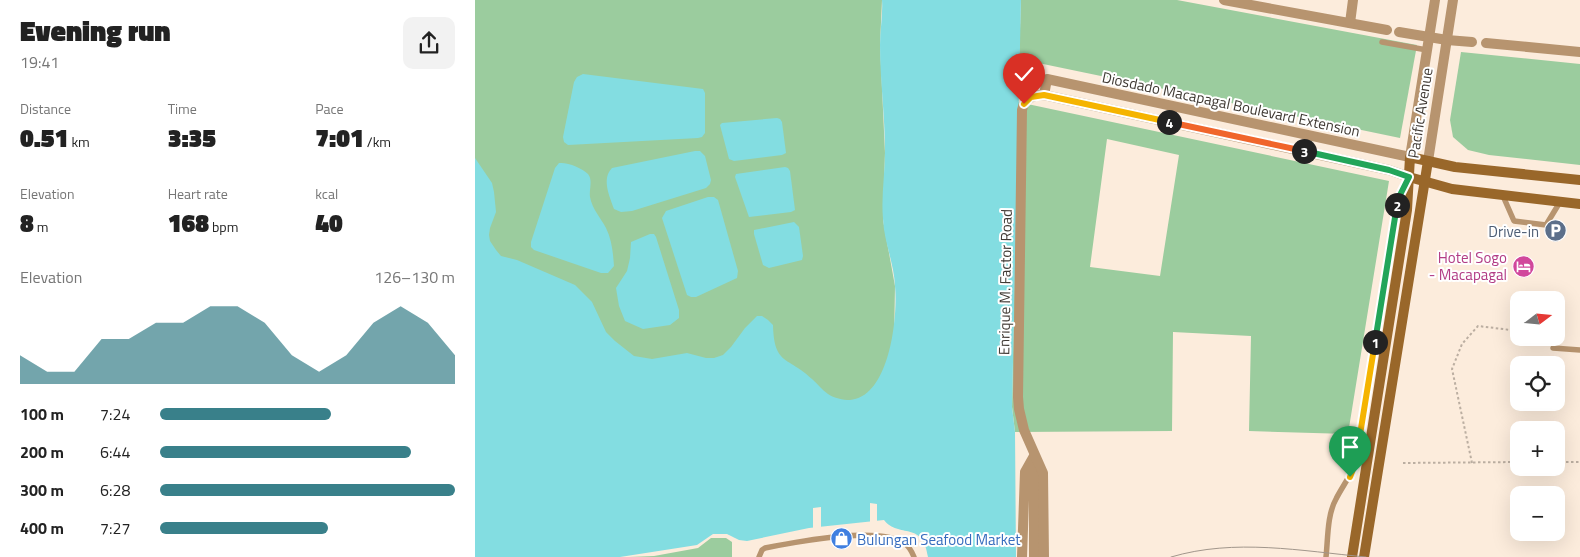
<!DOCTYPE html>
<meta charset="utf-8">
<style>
body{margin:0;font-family:"Titillium Web",sans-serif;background:#f2f2f2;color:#222;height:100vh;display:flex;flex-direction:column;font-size:19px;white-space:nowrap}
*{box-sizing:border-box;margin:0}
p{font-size:16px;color:#767676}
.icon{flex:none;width:28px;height:28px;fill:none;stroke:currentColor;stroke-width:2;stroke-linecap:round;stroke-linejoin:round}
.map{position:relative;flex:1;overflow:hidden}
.drawer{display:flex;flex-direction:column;background:#fff;width:475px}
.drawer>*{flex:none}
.needle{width:32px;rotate:74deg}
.controls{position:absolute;left:1035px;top:291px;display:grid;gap:10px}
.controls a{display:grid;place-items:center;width:55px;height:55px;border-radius:10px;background:#fff;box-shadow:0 5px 20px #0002;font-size:25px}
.pin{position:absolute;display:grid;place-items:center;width:42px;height:42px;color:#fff;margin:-51px -21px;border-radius:50% 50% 50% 0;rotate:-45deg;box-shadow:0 0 5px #0007}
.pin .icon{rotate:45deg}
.km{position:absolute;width:25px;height:25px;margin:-12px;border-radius:50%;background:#222;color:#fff;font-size:14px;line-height:25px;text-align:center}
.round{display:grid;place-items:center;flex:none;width:52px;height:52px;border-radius:10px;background:#f2f2f2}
.summary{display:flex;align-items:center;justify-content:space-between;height:85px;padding:0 20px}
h1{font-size:28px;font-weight:800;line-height:38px}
.figures{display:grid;grid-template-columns:repeat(3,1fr);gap:8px;height:85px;padding:5px 20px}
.figures div{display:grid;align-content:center}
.figures b{font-size:25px;font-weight:800}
.figures small{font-size:14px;font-weight:400}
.figures p{font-size:14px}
.chart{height:140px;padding:10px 20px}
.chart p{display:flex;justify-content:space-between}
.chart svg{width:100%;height:90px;margin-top:5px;fill:#39808a;opacity:.7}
ul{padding:0 20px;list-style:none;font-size:16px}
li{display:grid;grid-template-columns:80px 60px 1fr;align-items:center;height:38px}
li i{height:12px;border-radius:6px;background:#39808a}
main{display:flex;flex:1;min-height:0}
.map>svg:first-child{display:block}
</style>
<main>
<section class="drawer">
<div class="summary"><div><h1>Evening run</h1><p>19:41</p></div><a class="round"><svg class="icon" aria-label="share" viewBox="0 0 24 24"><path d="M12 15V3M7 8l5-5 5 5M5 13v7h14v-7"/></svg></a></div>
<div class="figures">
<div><p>Distance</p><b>0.51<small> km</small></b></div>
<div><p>Time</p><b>3:35</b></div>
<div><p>Pace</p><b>7:01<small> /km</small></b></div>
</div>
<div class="figures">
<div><p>Elevation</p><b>8<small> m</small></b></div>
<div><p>Heart rate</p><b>168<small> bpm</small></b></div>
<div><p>kcal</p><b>40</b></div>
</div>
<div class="chart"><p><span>Elevation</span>126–130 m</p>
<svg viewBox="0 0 160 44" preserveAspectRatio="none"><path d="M0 44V30L10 38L20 38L30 22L40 22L50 14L60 14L70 6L80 6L90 14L100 30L110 38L120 30L130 14L140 6L150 14L160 30V44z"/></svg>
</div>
<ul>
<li><b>100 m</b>7:24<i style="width:58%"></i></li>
<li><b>200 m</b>6:44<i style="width:85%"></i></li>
<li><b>300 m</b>6:28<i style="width:100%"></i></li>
<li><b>400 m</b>7:27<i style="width:57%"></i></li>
</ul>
</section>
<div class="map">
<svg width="1105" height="557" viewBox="0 0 1105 557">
<rect width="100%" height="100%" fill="#fcecdc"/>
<g fill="#9bcc9e" fill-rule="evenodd">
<path d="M0 0H407L405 45 410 153 408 220 420 286 418 401 0 557Z"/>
<path d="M546 0H702L942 45 925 138 544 59Z"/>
<path d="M986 52 1105 64V165L1014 155 993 150 978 137 975 120Z"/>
<path d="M543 102 914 181 873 434 774 431 776 336 698 332 697 431 540 432 537 407ZM632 139 704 155 685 276 615 267Z"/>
<path d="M236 538H251L257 542V557H154L179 556 223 548Z"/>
</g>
<g fill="#83dde1">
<path d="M407 0H546L537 407 540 432 541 557H453C448 520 424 539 409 520L334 528 272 541 264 540 252 534H238L222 545 145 557H0V158L17 183 19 192 21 212 15 228 14 235 15 241 21 250 26 256 42 260 100 285 117 302 131 332 140 341 159 356 177 359 212 353 231 358H239L248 355 256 347 270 328 282 316H287L293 320 298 325C299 366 313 356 337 379 343 384 347 390 353 394 359 398 368 400 375 400 415 397 423 316 420 286 419 263 409 242 408 219 406 196 410 174 410 151 410 116 405 80 405 45 405 30 408 15 407 0Z"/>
<path d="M108 74 228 89 230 93V133L227 137 223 138 93 145 89 142 88 137 99 82 102 77Z"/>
<path d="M302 118 305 119 307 122 311 153 307 155 259 161 254 159 245 125 247 123Z"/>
<path d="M220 151H225L230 156 236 180 235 184 231 188 157 211 146 212 139 209C135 197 126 179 137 168Z"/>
<path d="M84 163C93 162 107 168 113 174 118 180 114 189 115 197 117 209 126 218 131 228 137 240 138 253 139 266L133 273H126L59 250 56 247V242L80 168Z"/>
<path d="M310 167 313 168 315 171 320 210 316 212 274 217 260 177 261 174Z"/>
<path d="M233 197H239L243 200 263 271 262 278 221 297H216L212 295 187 218 191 211Z"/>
<path d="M319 222 324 227 328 256 327 260 294 268 288 265 279 234V230Z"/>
<path d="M175 234H179L181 237 204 310V318L195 325 168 329 150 321 144 306 141 288 152 271 155 258 156 242Z"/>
</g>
<g fill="#fcecdc">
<path d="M395 503 402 504V523L395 524Z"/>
<path d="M346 507V529L338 530V508Z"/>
</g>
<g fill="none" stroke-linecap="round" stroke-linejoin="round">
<g stroke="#bbaea1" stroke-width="2" stroke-dasharray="2.5 2.5" stroke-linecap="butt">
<path d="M1081 462H1105"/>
<path d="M928 463 1044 462"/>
<path d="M997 463 977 369 987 344 1003 326 1044 331"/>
</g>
<g stroke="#b7946f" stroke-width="5.5">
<path d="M907 42 952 50"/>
<path d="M1028 196 1039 221 1071 225 1085 202"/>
<path d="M1078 348 1105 350"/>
<path d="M284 557 287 550 290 548C320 542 405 525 430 544 435 547 437 552 439 557"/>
<path d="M851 557C853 539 852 515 861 499 867 487 875 477 880 464L923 199 931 183"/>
</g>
<g stroke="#b7946f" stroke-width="10">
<path d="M749 0 912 30"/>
<path d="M875 23 878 0"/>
<path d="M924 32 972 40 997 42"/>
<path d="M1011 43 1105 52"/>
<path d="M569 95 572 79 935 157 960 0"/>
<path d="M953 161 978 0"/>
<path d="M547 557 550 472 559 456"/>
<path d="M559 557V459"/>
<path d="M569 557 568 473 549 430 544 409 543 397 547 110C549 99 558 95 569 95L914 170 934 177"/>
</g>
<g stroke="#99672a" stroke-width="10">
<path d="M934 177 977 189 1105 204"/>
<path d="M877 557 932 210 935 157 980 167 1105 180"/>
<path d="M889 557 953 161"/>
</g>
<path stroke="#a1968b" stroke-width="1" d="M696 557C760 538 826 551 891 557"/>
</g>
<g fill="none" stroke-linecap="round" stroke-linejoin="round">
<defs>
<path id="split-1" d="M875 477 880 464 883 447 900 342"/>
<path id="split-2" d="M900 342 922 205"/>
<path id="split-3" d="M829 151 914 170 934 177 923 199 922 205"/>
<path id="split-4" d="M694 122 829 151"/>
<path id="split-5" d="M549 104 556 97 569 95 694 122"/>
</defs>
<use href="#split-1" stroke="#fff" stroke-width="10"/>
<use href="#split-2" stroke="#fff" stroke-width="10"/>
<use href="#split-3" stroke="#fff" stroke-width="10"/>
<use href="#split-4" stroke="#fff" stroke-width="10"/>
<use href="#split-5" stroke="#fff" stroke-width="10"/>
<use href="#split-1" stroke="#f5b400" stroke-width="6"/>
<use href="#split-2" stroke="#22a559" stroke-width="6"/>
<use href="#split-3" stroke="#22a559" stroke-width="6"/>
<use href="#split-4" stroke="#f0652b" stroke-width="6"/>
<use href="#split-5" stroke="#f5b400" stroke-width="6"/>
</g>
<defs>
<symbol id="parking-disc" viewBox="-11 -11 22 22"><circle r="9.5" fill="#5c6f8a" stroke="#fff"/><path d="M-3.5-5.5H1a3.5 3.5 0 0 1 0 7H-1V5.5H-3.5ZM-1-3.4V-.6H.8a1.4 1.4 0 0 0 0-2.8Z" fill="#fff"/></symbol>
<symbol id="hotel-disc" viewBox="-11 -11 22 22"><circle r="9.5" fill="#d1479c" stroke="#fff"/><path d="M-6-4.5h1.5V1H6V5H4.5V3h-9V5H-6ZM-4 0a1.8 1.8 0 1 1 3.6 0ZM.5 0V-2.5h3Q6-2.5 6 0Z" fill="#fff"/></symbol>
<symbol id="shop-disc" viewBox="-11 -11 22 22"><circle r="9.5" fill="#3f7fe0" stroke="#fff"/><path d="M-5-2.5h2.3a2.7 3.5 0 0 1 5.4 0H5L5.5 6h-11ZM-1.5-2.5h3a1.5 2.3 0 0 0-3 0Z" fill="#fff"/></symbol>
</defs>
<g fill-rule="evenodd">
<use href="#parking-disc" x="1068" y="218" width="25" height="25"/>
<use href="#hotel-disc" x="1036" y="254" width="25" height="25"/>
<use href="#shop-disc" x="354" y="526" width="25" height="25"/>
</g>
<g text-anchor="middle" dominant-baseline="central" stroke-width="4" stroke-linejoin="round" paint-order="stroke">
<g font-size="15" fill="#403a34" stroke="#fff">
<text transform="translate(756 104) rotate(12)">Diosdado Macapagal Boulevard Extension</text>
<text transform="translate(945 113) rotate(-81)">Pacific Avenue</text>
<text transform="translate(530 282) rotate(-89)">Enrique M. Factor Road</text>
</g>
<g font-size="15" fill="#4e5e75" stroke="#fff" text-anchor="end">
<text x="1064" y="231">Drive-in</text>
</g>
<g font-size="15" fill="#b23c85" stroke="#fff" text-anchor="end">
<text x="1032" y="257">Hotel Sogo<tspan x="1032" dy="17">- Macapagal</tspan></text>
</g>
<g font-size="15" fill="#366cbe" stroke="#fff" text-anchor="start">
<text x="382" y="539">Bulungan Seafood Market</text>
</g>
</g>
</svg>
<div class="controls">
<a><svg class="needle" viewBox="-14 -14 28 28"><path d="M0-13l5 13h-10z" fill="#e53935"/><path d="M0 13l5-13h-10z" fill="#767676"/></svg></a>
<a><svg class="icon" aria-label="locate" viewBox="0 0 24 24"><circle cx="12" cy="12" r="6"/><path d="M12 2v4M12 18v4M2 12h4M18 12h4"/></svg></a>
<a>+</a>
<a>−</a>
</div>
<div class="pin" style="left:875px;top:477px;background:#1e9e55"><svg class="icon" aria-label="arrive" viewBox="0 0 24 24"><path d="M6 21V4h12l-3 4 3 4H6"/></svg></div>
<div class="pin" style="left:549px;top:104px;background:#d93025"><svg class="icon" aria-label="check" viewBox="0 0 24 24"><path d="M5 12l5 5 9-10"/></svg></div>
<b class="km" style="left:900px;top:342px">1</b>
<b class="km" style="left:922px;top:205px">2</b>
<b class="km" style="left:829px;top:151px">3</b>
<b class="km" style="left:694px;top:122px">4</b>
</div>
</main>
